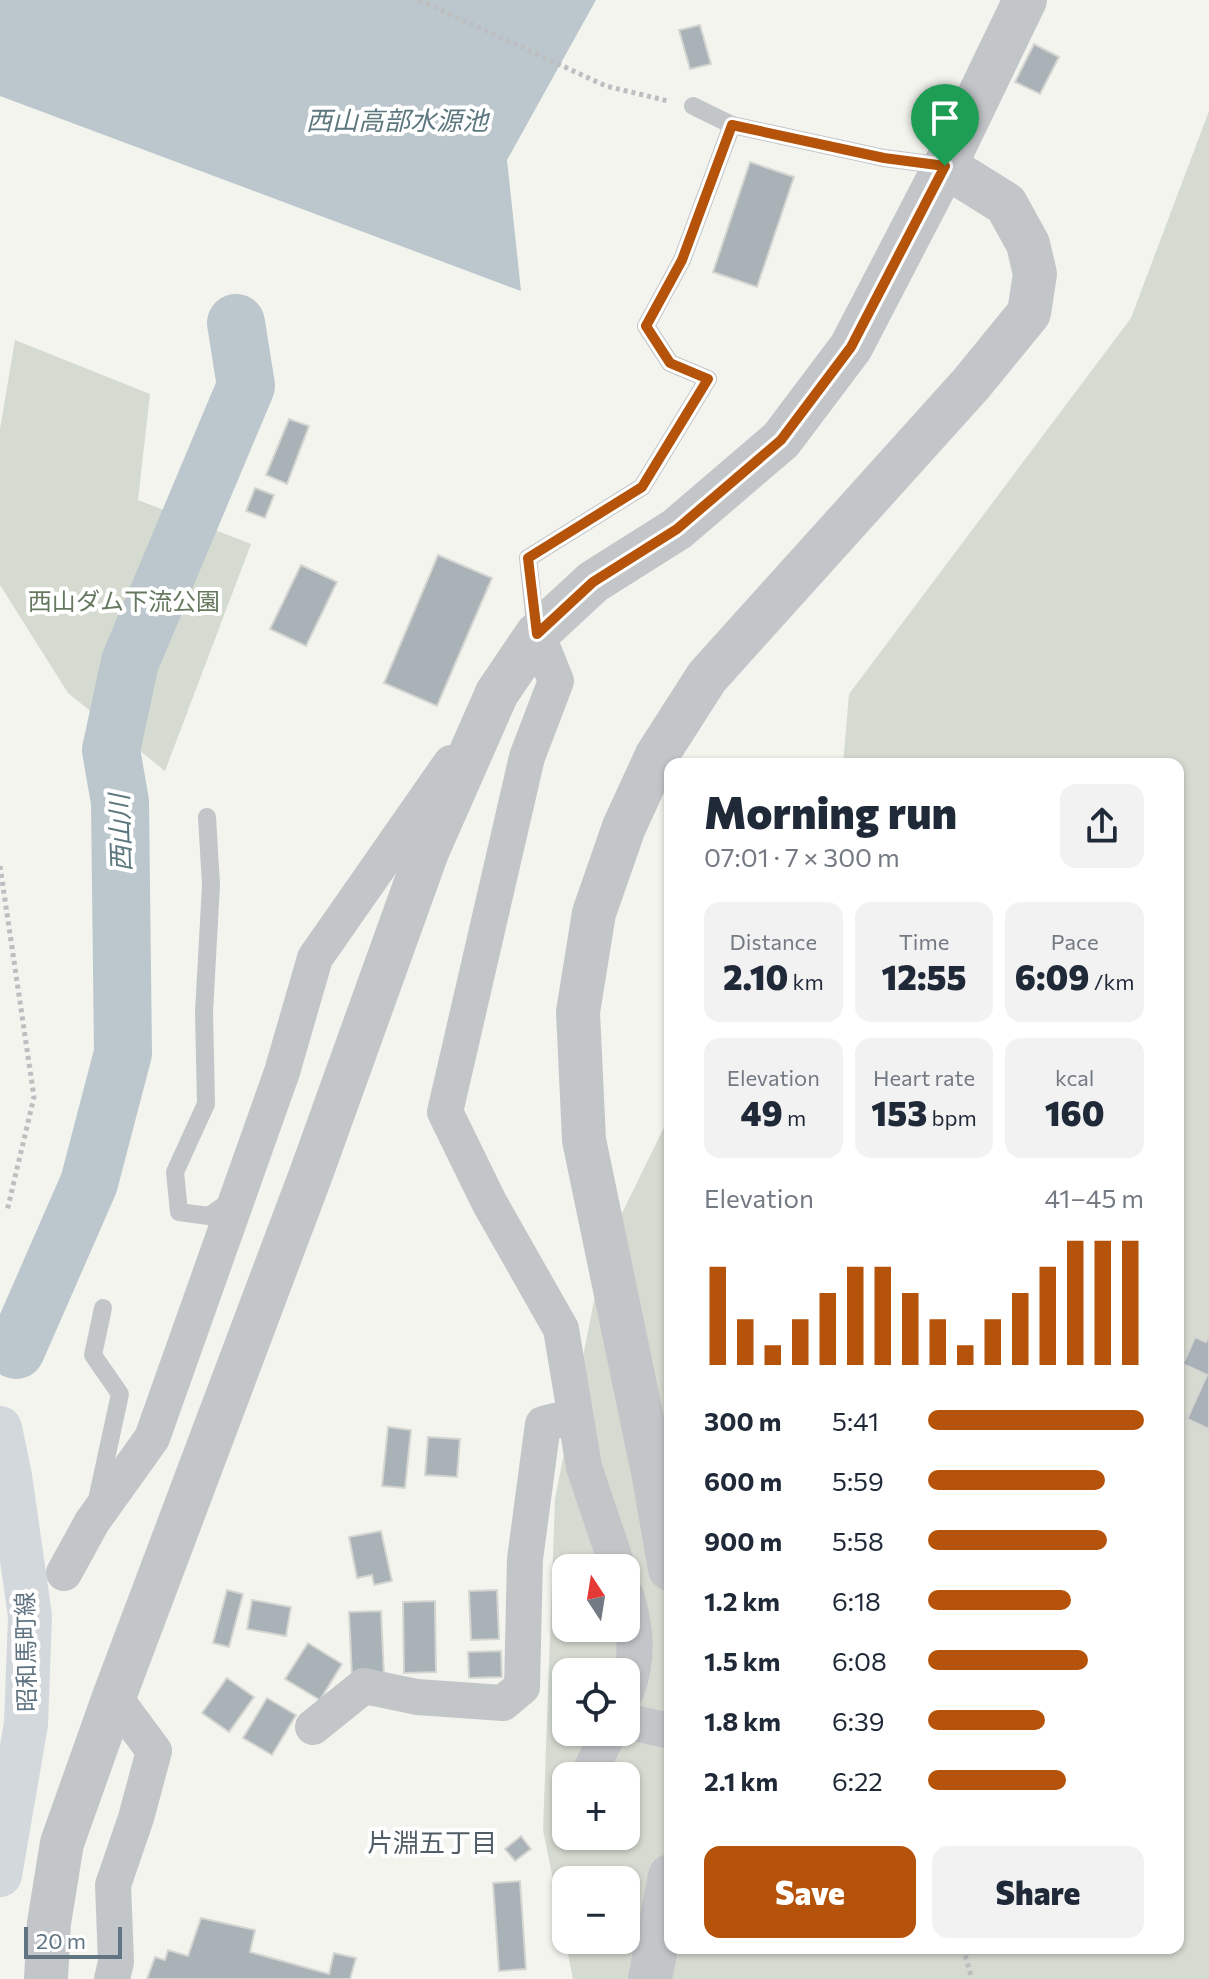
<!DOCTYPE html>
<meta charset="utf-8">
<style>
body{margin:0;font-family:Commissioner,"Noto Sans JP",sans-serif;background:#f2f2f3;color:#1f2937;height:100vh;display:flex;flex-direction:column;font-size:30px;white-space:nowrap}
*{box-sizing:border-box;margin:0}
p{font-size:26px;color:#747a83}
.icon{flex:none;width:44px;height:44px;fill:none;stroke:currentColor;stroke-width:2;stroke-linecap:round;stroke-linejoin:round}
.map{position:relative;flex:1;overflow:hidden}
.details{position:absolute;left:664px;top:758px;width:520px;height:1196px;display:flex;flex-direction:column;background:#fff;border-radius:16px;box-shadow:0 2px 6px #0004}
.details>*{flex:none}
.needle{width:52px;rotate:348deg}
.tools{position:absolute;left:552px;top:1554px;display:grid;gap:16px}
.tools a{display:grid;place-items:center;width:88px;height:88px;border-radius:16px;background:#fff;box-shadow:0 2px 6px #0004;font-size:40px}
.scale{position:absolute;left:24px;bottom:20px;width:98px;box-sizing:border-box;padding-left:8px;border:4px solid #617482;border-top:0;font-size:22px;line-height:28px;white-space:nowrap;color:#617482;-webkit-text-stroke:6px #fff;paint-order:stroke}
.pin{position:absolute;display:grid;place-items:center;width:68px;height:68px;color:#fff;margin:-82px -34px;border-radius:50% 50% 50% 0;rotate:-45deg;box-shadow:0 0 8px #0007}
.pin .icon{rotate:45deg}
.round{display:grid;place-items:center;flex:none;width:84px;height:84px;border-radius:16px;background:#f2f2f3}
.overview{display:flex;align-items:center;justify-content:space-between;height:136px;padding:0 40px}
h1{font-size:44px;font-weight:800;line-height:60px}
.stats{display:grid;grid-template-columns:repeat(3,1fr);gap:12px;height:136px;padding:8px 40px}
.stats div{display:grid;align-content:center;border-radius:16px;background:#f2f2f3;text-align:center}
.stats b{font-size:34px;font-weight:800}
.stats small{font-size:22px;font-weight:400}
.stats p{font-size:22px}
.chart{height:224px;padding:16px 40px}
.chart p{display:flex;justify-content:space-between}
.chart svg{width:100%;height:144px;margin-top:8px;stroke:#b45309;stroke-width:6}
.primary-button{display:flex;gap:16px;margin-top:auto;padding:16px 40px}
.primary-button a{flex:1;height:92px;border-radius:16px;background:#b45309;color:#fff;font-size:32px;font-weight:800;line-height:92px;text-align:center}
.primary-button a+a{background:#f2f2f3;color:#1f2937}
ul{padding:0 40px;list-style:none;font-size:26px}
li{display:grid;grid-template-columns:128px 96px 1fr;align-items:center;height:60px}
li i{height:20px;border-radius:10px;background:#b45309}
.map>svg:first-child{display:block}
</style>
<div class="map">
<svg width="1209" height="1979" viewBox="0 0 1209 1979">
<rect width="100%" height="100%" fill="#f4f4ef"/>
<g fill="#d5dbd0" fill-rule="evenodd">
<path d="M1209 111V1979H573L543 1830 555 1499 604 1250 670 1115V1948H1178V764H843L849 694 1131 318ZM566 1568H626V1628H566ZM566 1672H626V1732H566ZM566 1776H626V1836H566ZM566 1880H626V1940H566Z"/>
<path d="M15 340 150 394 138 500 251 544 165 771 68 693 0 585V429Z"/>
</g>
<path fill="#bbc7cc" d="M0 0H596L507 160 521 291 0 96Z"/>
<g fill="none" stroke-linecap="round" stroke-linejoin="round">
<path stroke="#bbc7cc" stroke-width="58" d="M16 1350 89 1183 123 1053 120 802 111 750 130 662 246 386 236 323"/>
</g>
<g fill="#a9b2b6" stroke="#d5d5d2" stroke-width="2">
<path d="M700 25 711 64 690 69 679 30Z"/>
<path d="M1034 44 1059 57 1040 94 1015 82Z"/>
<path d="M750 162 794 177 757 287 713 272Z"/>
<path d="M289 419 309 426 287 484 266 475Z"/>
<path d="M255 488 274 495 265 518 246 511Z"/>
<path d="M438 555 492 578 437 706 384 683Z"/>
<path d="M301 565 337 582 306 646 270 629Z"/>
<path d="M1209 1336V1429L1187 1419 1207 1375 1183 1364 1195 1337 1206 1342Z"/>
<path d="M388 1427 411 1430 405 1488 382 1486Z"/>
<path d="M428 1437 460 1439 457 1477 425 1475Z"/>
<path d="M381 1531 392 1581 374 1585 372 1575 357 1578 349 1537Z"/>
<path d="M227 1590 243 1594 229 1647 213 1643Z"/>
<path d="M497 1590 499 1639 471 1640 469 1591Z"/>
<path d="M252 1600 291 1607 286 1636 247 1629Z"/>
<path d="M435 1601 436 1672 404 1673 403 1602Z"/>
<path d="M381 1611 384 1676 352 1677 349 1612Z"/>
<path d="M308 1643 342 1664 320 1700 285 1679Z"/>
<path d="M501 1651 502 1677 469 1678 468 1652Z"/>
<path d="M227 1678 254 1697 229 1732 202 1713Z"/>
<path d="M267 1698 296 1715 272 1755 243 1738Z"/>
<path d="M521 1836 531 1849 515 1861 505 1849Z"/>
<path d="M520 1881 526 1969 499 1971 493 1883Z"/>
<path d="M201 1918 255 1930 250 1952 329 1974 334 1953 356 1958 350 1979H147L155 1957 165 1960 168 1950 188 1956Z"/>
</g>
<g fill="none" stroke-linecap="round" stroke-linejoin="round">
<g stroke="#bcbec0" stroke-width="5" stroke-dasharray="4 4" stroke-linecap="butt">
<path d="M419 0 606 86 668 101"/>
<path d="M0 866 34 1097 7 1211"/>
<path d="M963 1948 972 1979"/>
</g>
<g stroke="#c3c6c9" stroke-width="18">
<path d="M693 106 732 125 884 158 945 166"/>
<path d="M536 632 528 558 642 487 708 379 670 363 646 326 682 260 732 125"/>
<path d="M207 817 211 885 204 1012 206 1104 175 1172 179 1212 209 1216 232 1200"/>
<path d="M97 1500 120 1394 93 1355 103 1308"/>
</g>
<g stroke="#c3c6c9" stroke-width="36">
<path d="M537 634 556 681 527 757 445 1112 489 1202 561 1329 584 1467 618 1568"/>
<path d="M64 1573 92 1522 152 1438 282 1072 315 958 451 763"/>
<path d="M626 1595C636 1628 639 1659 626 1692"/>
<path d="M626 1721 670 1731"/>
<path d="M313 1727 364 1686 417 1697 503 1703 522 1687 525 1559 543 1424 575 1416"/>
<path d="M588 1776 609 1732"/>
<path d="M112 1979 116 1962 113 1885 136 1818 154 1751 114 1697"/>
</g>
<g stroke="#c3c6c9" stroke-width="44">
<path d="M670 1569 654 1477 584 1140 578 1012 594 913 624 827 657 755 707 677 971 384 1029 313 1035 274 1028 244 1006 204 945 166"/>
<path d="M46 1979 49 1923 62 1843 114 1697 311 1174 427 852 497 693 537 634 593 582 677 529 781 440 851 347 945 166 1025 0"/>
<path d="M650 1979 670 1876"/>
</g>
<path stroke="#d2d8dc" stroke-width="44" d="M0 1428 10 1476 30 1616 26 1724 0 1875"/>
</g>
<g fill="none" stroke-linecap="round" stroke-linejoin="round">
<defs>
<path id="route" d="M732 125 884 158 945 166 851 347 781 440 677 529 593 582 537 634 528 558 642 487 708 379 670 363 646 326 682 260Z"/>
</defs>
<use href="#route" stroke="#fff" stroke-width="16"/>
<use href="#route" stroke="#b45309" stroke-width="10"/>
</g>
<g text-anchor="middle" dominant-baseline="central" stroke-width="8" stroke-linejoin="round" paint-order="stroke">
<g font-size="24" fill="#667960" stroke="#fff">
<text x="124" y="600">西山ダム下流公園</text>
</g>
<g font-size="24" fill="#617482" stroke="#fff">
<text transform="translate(25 1652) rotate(-91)">昭和馬町線</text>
</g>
<g font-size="26" font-style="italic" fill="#5d777f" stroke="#fff">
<text x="397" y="119">西山高部水源池</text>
<text transform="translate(119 833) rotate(-92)">西山川</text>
</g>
<g font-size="26" fill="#505d66" stroke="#fff">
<text x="432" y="1841">片淵五丁目</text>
</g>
</g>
</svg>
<div class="tools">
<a><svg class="needle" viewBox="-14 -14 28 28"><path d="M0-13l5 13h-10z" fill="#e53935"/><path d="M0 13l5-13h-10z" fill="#747a83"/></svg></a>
<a><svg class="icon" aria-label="locate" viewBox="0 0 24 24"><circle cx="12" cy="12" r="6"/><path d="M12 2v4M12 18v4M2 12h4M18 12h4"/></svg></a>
<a>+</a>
<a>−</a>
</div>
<div class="scale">20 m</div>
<div class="pin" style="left:945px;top:166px;background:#1e9e55"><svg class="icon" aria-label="arrive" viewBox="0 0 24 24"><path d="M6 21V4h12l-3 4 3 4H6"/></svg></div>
<section class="details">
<div class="overview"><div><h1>Morning run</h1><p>07:01 · 7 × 300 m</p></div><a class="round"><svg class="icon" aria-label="share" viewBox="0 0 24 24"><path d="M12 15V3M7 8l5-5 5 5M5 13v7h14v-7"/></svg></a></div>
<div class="stats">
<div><p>Distance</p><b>2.10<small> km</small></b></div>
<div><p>Time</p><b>12:55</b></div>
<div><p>Pace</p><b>6:09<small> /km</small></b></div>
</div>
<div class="stats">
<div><p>Elevation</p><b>49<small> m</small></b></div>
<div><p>Heart rate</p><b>153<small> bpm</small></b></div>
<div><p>kcal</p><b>160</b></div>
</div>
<div class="chart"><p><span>Elevation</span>41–45 m</p>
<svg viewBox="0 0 160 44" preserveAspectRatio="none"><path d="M5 44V14M15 44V30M25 44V38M35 44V30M45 44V22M55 44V14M65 44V14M75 44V22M85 44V30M95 44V38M105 44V30M115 44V22M125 44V14M135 44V6M145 44V6M155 44V6"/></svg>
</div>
<ul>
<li><b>300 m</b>5:41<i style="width:100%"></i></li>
<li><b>600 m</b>5:59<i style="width:82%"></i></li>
<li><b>900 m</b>5:58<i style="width:83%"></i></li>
<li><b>1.2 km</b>6:18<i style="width:66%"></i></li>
<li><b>1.5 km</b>6:08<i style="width:74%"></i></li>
<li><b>1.8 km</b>6:39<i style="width:54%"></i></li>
<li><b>2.1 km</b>6:22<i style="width:64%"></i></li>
</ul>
<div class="primary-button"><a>Save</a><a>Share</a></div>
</section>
</div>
